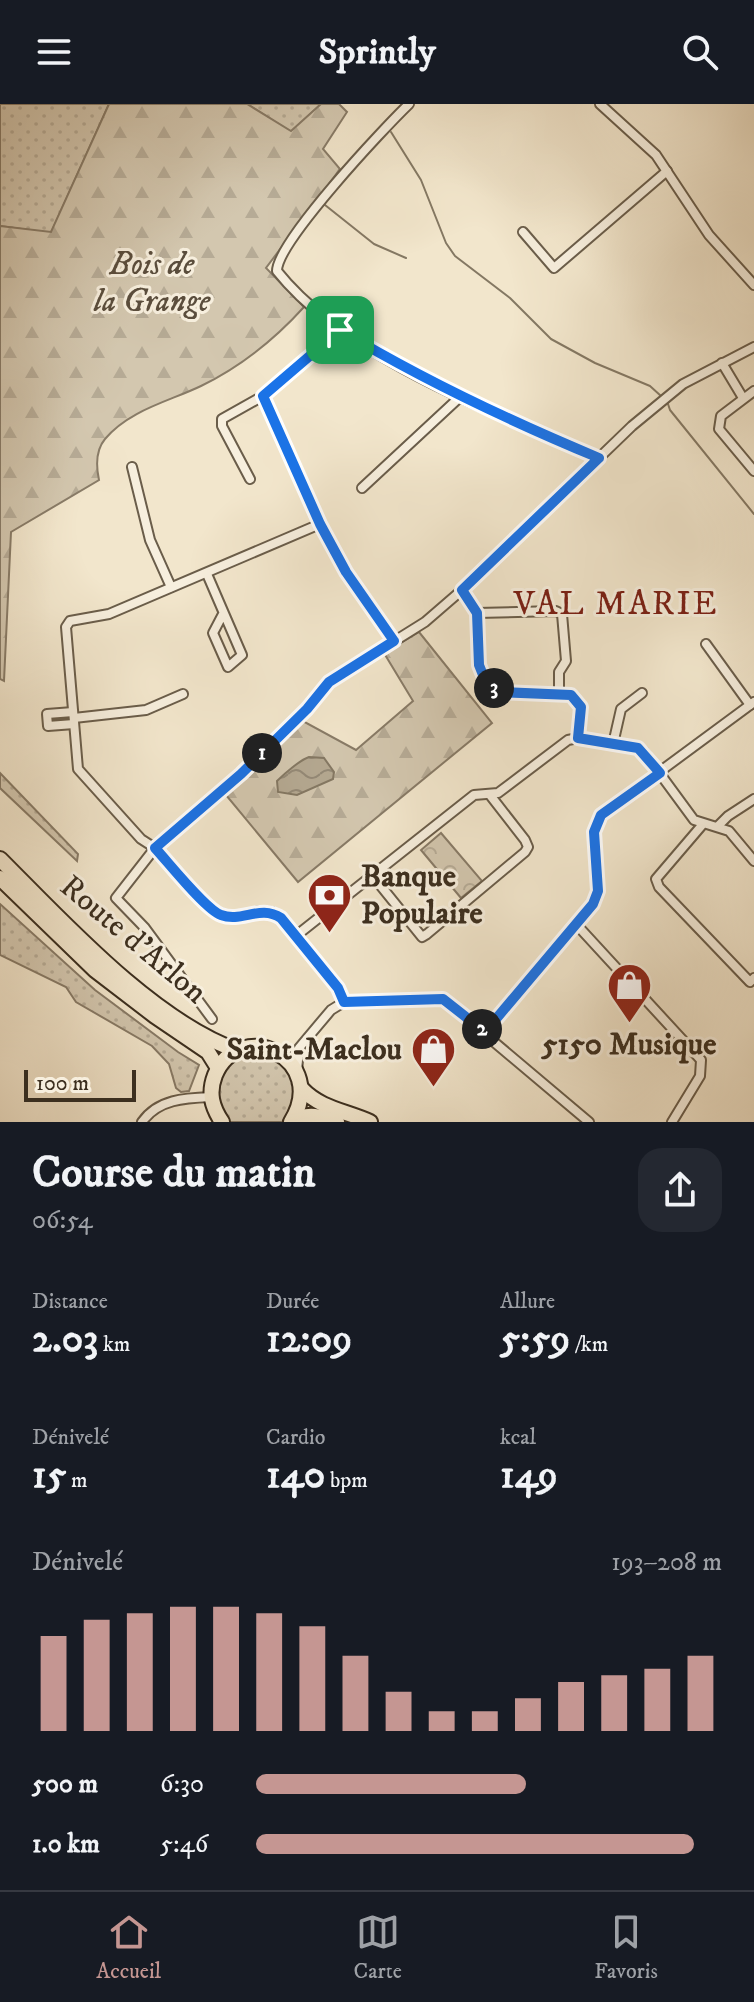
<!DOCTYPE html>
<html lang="fr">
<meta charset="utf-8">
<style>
body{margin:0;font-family:"IM FELL DW Pica",serif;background:#242831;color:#f1f3f6;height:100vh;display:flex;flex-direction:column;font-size:30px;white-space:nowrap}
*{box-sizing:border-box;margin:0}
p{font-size:26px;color:#9ea1a6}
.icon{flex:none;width:44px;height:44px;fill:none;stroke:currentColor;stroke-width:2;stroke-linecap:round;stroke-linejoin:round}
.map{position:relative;height:1018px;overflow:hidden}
.drawer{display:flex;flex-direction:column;background:#171b24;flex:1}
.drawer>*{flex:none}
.scale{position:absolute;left:24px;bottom:20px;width:112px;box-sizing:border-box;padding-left:8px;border:4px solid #3c2f1f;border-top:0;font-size:22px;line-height:28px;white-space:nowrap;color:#3c2f1f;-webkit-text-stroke:6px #f7efde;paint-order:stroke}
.pin{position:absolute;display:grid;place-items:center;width:68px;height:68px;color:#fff;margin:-34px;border-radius:16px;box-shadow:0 4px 12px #0006}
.km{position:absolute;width:40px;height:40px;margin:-20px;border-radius:50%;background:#222;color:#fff;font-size:22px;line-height:40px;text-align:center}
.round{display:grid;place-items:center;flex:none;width:84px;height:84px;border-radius:24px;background:#242831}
.summary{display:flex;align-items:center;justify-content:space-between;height:136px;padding:0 32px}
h1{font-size:44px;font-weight:700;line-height:60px}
.figures{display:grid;grid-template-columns:repeat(3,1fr);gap:12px;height:136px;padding:8px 32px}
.figures div{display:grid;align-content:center}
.figures b{font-size:40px;font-weight:700}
.figures small{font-size:22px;font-weight:400}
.figures p{font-size:22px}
.chart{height:224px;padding:16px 32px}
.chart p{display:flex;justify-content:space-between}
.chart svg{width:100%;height:144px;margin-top:8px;stroke:#c59692;stroke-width:6}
ul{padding:0 32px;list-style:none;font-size:26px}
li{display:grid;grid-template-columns:128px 96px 1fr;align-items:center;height:60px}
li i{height:20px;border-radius:10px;background:#c59692}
header{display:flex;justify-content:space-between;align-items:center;height:104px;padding:0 32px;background:#171b24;font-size:36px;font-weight:700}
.menu{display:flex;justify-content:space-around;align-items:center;height:112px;border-top:2px solid #363941;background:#171b24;font-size:22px;color:#9ea1a6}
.menu a{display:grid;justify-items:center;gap:4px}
.menu .on{color:#c59692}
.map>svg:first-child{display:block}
</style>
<header><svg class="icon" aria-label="menu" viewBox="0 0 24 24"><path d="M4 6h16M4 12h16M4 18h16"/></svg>Sprintly<svg class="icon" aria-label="search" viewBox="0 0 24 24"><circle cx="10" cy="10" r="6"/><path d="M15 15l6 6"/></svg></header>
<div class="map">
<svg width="754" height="1018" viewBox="0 0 754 1018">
<defs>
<pattern id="grass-dots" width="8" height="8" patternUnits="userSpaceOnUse" patternTransform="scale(2)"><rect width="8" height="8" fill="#d3c7af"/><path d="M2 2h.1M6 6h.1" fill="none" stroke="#b6ab96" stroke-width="1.8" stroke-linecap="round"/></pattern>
<pattern id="forest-firs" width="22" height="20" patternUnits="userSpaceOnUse" patternTransform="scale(2)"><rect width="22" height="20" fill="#d3c7af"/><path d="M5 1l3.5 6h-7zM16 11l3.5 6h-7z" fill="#b6ab96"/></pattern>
<pattern id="park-crowns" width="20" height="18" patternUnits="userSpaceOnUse" patternTransform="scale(2)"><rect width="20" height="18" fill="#d3c7af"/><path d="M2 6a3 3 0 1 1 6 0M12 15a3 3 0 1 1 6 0" fill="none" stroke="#b6ab96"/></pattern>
<pattern id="water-waves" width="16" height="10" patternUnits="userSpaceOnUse" patternTransform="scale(2)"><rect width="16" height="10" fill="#b4a891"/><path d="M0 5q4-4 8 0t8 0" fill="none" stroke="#948976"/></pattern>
</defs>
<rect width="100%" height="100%" fill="#f2e6cc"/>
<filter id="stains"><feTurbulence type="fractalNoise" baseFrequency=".0025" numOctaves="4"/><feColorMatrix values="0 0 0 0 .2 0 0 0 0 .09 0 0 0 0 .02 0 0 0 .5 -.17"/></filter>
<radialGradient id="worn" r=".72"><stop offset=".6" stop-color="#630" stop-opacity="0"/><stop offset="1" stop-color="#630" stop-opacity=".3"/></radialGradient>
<g fill="url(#grass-dots)" stroke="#887b67" stroke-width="2">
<path d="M0 0H109L51 129 0 122Z"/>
<path d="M247 0H321L291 28Z"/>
<path d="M0 669 78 750 77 757 0 684Z"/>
<path d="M0 800 95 886 178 948 199 961 189 987 181 988 176 984 169 960 152 942 76 898 66 883 0 851Z"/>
<path d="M250 948C258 950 269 951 276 954 300 967 299 1001 282 1018H228L216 997 219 971 226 960Z"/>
</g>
<g fill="url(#forest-firs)" stroke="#887b67" stroke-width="2">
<path d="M109 0H247L291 27 321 0H339L347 8 323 45 340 65 266 164 304 203C275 235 240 263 201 282 170 297 129 306 105 335 95 347 96 362 99 376L11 428 4 577 0 575V122L51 128Z"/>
<path d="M419 528 492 619 298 778 226 691 301 616 356 646 413 597 384 549Z"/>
</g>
<path fill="url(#park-crowns)" stroke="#887b67" stroke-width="2" d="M441 729 482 777 461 794 421 746Z"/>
<path fill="url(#water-waves)" stroke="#847863" stroke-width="2" d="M309 653 324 654 334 668 333 675 297 691 278 688 277 677C284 670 300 656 309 653Z"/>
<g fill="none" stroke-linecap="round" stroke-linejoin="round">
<g stroke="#847863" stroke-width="2">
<path d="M391 28 421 76 446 139 455 152 510 194 551 235 595 259 650 282 661 292"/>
<path d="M325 101 374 140 406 154"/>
<path d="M668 300 670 306 754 410"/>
</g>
<defs>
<g id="street">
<path d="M409 0C384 24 277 138 277 167 347 255 497 309 599 354"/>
<path d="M600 0 656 51 709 131 754 181"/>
<path d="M523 128 554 164 667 67"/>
<path d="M722 259 743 294"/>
<path d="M754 287 721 312 719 325 754 367"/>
<path d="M263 292 320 420 346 468 394 537"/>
<path d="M132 363 150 436 171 483"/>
<path d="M250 375 222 322V315L263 292 340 226"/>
<path d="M362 384 461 292"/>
<path d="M320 420 109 510 70 517 66 523 78 665 141 735 155 744 215 809 235 814 259 807 272 808 281 814 338 884 344 898"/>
<path d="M207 470 242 551 228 563 213 529 223 510"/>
<path d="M462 486 477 509 479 561 485 576 499 588 571 591 581 603 578 634"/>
<path d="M477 509 556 507 562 510 566 557 559 568V590"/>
<path d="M706 540 750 601"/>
<path d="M73 608 47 610 48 622 74 620"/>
<path d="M74 614 146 606 183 590"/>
<path d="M613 640 621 605 642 589"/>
<path d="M703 720 656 775 659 783 750 878 754 874"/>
<path d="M718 722 728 712 754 695"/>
<path d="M372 771 422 833 427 830 525 748 528 743 525 736 490 691"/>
<path d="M576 820 701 956 700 972 672 1018"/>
<path d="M297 831 474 691 498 689 568 636 578 634 638 644 644 648 694 716 729 727 754 757"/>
<path d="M212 915 145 824 116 794 155 744 241 670 307 605 329 578 425 518 462 486 632 322 683 280 754 243"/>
<path d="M485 928 593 800 598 787 594 728 601 711 754 598"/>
<path d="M297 968 299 944 331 906 344 898 443 895 589 1018"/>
<path d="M142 1018C158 995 185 994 211 993"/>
</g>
<g id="primary">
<path d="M0 755C64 819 153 917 238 947"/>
<path d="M0 774 95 866 155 912 208 948 218 964"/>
<path d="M302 985C321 1005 346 1007 370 1018"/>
<path d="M293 1017C307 1008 322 1012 337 1018"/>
<path d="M222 1018C212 1003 208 989 215 971 240 912 330 955 291 1018"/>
</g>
</defs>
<use href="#street" stroke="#6a5d4a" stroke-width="12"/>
<use href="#primary" stroke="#3c2f1f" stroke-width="18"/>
<use href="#street" stroke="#f7efde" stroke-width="8"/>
<use href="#primary" stroke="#f2e6cc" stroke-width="14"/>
</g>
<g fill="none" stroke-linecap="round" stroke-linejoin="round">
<defs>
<path id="route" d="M340 226C423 276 510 317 599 354L462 486 477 509 479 561 485 576 499 588 571 591 581 603 578 634 638 644 660 669 601 711 594 728 598 787 593 800 485 928 443 895 344 898 338 884 281 814C260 800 242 819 221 811 206 806 168 758 155 744L241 670 307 605 329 578 394 537 346 468 320 420 263 292Z"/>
</defs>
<use href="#route" stroke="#fff" stroke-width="16"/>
<use href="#route" stroke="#1a73e8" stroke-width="10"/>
</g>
<defs>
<symbol id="bank-pin" viewBox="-11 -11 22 30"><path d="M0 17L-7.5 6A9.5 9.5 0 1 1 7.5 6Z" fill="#8f2418" stroke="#f7efde"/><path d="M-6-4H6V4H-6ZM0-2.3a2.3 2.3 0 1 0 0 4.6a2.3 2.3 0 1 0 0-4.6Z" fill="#fff"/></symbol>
<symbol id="shop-pin" viewBox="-11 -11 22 30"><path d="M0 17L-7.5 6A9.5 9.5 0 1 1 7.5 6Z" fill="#8f2418" stroke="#f7efde"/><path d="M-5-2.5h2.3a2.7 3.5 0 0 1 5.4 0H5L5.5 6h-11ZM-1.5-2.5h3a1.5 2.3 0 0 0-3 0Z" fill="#fff"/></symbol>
</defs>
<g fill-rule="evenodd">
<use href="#bank-pin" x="304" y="766" width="51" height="69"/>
<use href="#shop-pin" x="604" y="856" width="51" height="69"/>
<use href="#shop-pin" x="408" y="920" width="51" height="69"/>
</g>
<g text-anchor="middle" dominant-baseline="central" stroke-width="6" stroke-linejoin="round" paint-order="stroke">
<g font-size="32" font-style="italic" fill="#5a4d3c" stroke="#f7efde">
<text x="152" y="161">Bois de<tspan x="152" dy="37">la Grange</tspan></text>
</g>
<g font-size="32" font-weight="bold" fill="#3c2f1f" stroke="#f7efde" text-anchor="start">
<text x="361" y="773">Banque<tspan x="361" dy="37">Populaire</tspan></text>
<text x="629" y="941" text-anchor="middle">5150 Musique</text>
<text x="402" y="946" text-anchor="end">Saint-Maclou</text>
</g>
<g font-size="32" fill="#3c2f1f" stroke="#f7efde">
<text transform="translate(133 836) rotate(40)">Route d'Arlon</text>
</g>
<g font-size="34" letter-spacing="2" fill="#7a1f14" stroke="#f7efde">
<text x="616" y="500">VAL MARIE</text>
</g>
</g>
<rect width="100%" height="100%" filter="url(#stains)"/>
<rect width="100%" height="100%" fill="url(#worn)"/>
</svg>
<div class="scale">100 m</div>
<div class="pin" style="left:340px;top:226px;background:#1e9e55"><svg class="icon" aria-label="arrive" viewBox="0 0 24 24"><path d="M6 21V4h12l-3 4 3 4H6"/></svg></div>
<b class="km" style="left:262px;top:649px">1</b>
<b class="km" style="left:482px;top:925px">2</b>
<b class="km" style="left:494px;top:584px">3</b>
</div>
<section class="drawer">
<div class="summary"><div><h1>Course du matin</h1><p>06:54</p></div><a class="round"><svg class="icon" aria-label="share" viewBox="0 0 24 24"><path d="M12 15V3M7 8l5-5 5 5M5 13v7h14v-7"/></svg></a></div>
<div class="figures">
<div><p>Distance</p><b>2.03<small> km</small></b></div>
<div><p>Durée</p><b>12:09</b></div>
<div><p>Allure</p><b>5:59<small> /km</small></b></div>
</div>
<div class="figures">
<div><p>Dénivelé</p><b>15<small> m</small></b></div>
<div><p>Cardio</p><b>140<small> bpm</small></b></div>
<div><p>kcal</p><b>149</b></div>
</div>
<div class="chart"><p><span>Dénivelé</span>193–208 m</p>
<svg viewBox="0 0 160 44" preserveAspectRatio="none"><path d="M5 44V15M15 44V10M25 44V8M35 44V6M45 44V6M55 44V8M65 44V12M75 44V21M85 44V32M95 44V38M105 44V38M115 44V34M125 44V29M135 44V27M145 44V25M155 44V21"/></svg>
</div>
<ul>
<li><b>500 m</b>6:30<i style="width:58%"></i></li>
<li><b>1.0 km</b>5:46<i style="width:94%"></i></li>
</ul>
</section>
<nav class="menu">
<a class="on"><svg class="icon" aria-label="home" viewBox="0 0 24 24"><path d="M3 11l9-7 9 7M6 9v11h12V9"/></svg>Accueil</a>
<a><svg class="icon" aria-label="map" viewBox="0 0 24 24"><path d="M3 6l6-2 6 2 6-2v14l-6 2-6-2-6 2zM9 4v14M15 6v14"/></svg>Carte</a>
<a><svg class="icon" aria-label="saved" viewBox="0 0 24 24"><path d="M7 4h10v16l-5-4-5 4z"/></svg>Favoris</a>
</nav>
